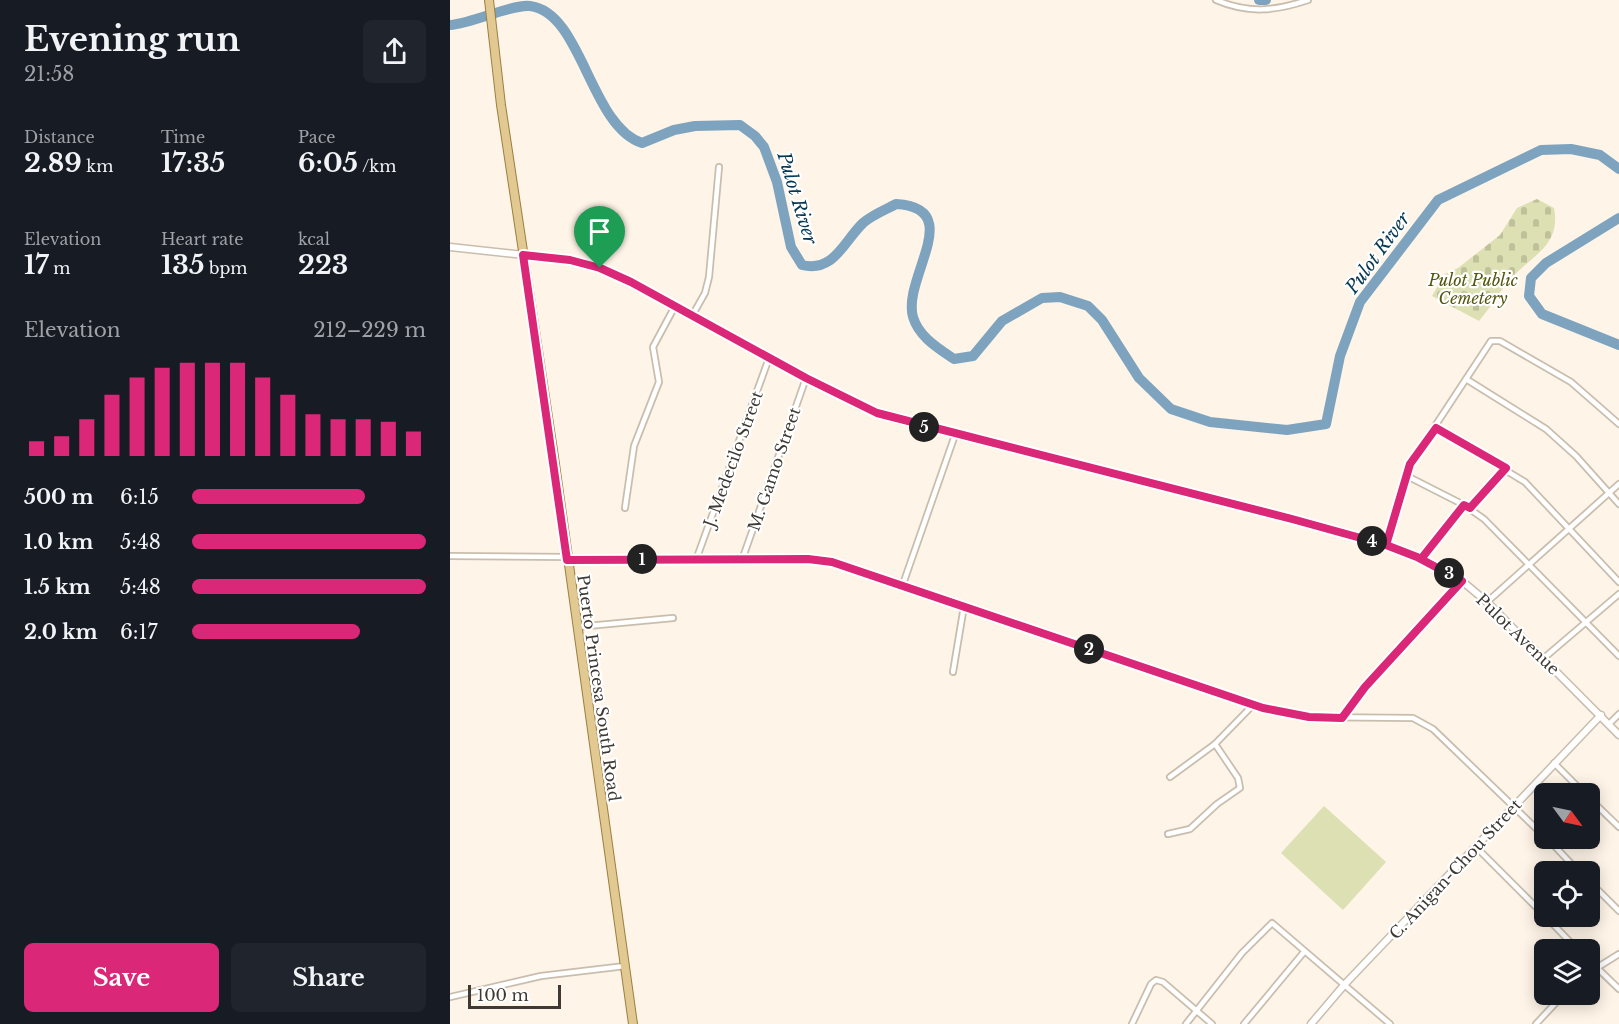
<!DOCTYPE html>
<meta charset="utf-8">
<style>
body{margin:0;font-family:"Libre Baskerville",serif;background:#20242c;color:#f1f3f6;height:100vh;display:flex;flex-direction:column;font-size:22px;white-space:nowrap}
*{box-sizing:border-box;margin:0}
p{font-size:20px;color:#9ea1a6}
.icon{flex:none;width:33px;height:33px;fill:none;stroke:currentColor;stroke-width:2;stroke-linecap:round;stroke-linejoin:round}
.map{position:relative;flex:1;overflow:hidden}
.sheet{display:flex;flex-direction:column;background:#171b24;width:450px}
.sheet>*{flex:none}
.needle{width:39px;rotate:123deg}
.tools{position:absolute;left:1084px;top:783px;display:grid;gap:12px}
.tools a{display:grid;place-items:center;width:66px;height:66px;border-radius:9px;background:#171b24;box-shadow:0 3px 15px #0003;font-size:30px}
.scale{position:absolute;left:18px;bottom:15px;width:93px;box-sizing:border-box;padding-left:6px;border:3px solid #3e3933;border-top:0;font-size:16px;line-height:21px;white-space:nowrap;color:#3e3933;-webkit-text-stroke:4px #fff;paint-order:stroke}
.pin{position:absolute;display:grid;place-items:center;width:51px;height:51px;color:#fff;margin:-62px -26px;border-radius:50% 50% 50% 0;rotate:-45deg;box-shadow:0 0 6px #0007}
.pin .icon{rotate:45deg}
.km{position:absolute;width:30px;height:30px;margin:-15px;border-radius:50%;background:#222;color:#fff;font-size:16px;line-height:30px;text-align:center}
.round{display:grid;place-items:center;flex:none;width:63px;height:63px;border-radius:9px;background:#20242c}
.headline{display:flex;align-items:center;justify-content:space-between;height:102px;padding:0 24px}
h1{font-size:33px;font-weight:700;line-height:45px}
.metrics{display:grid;grid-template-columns:repeat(3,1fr);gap:9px;height:102px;padding:6px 24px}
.metrics div{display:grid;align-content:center}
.metrics b{font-size:26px;font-weight:700}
.metrics small{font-size:16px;font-weight:400}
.metrics p{font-size:16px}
.chart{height:168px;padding:12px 24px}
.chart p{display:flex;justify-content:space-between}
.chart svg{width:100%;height:108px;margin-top:6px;stroke:#db2777;stroke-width:6}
.button{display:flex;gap:12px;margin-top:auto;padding:12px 24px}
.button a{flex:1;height:69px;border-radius:9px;background:#db2777;color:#fff;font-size:24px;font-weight:700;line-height:69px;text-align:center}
.button a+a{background:#20242c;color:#f1f3f6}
ul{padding:0 24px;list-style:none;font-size:20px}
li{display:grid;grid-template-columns:96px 72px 1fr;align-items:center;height:45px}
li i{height:15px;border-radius:8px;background:#db2777}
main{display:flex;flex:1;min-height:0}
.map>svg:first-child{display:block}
</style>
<main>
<section class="sheet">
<div class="headline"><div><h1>Evening run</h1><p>21:58</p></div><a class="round"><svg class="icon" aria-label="share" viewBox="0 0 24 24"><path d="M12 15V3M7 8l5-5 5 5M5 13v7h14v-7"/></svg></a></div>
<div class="metrics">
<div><p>Distance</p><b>2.89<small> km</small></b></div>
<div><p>Time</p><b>17:35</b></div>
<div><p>Pace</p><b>6:05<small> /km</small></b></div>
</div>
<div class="metrics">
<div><p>Elevation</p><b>17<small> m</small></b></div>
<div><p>Heart rate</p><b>135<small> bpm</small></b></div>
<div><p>kcal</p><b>223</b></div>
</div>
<div class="chart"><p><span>Elevation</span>212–229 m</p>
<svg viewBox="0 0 160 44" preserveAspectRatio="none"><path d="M5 44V38M15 44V36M25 44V29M35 44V19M45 44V12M55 44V8M65 44V6M75 44V6M85 44V6M95 44V12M105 44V19M115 44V27M125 44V29M135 44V29M145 44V30M155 44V34"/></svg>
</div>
<ul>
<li><b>500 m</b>6:15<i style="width:74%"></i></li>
<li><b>1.0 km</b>5:48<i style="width:100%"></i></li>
<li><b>1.5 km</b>5:48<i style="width:100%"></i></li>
<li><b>2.0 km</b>6:17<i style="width:72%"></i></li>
</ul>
<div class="button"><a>Save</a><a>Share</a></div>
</section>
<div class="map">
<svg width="1169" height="1024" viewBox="0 0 1169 1024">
<defs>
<pattern id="cemetery-stones" width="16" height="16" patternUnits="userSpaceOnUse" patternTransform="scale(1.5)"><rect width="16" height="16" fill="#dce0b3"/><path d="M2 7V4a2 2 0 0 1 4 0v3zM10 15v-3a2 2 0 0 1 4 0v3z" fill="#bec19a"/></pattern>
</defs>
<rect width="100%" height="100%" fill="#fef4e7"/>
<path fill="url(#cemetery-stones)" d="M1087 199 1104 208C1111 244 1085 254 1063 276 1051 289 1041 307 1029 321L982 296 995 274 1008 268 1050 235 1067 208Z"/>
<path fill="#dce0b3" d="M874 806 936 862 893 910 831 853Z"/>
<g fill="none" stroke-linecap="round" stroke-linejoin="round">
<g stroke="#7da3bf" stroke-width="10">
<path d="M809 0H816"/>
<path d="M0 25C24 23 61 4 80 6 132 12 140 126 192 143L224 130 245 126 290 125 305 136 314 147 327 182 341 247 352 265C384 273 394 241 413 223 422 215 435 210 446 204 517 208 452 278 463 317 469 337 488 348 504 359L523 356 552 321 592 298 610 297 638 306 652 320 689 378 721 409 760 422 837 430 876 424 890 356 910 302 988 200 1091 150 1121 149 1150 155 1169 169"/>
<path d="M1169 218 1096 263 1081 278 1079 296 1092 314 1169 345"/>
</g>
<defs>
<g id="minor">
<path d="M766 0C799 14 825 11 858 0"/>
<path d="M242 316 255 293 259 277 269 167"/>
<path d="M1016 379 1096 429 1126 456 1169 504"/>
<path d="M986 428 1075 482 1169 582"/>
<path d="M957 476 1014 505 1034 519 1169 656"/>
<path d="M175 508 184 446 209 382 203 347 225 306"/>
<path d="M1020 508 1056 468"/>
<path d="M936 545 960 464 1041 341H1050L1121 382 1169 424"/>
<path d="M0 556 117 557"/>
<path d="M971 559 1014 505"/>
<path d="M117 560 358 559 382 562 813 708 859 717 963 718 983 729 1095 837"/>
<path d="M246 560 319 358"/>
<path d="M292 560 356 378"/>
<path d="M453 584 505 435"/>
<path d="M1037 602 1169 484"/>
<path d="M127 627 223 618"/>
<path d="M1094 658 1169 594"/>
<path d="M503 672 514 606"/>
<path d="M892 718 915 687 1012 581"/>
<path d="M1159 724 1169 714"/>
<path d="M1104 763 1135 794"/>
<path d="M720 777 765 744 804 704"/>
<path d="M1140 799 1169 827"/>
<path d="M718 834 740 829 767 804 790 788 788 778 765 744"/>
<path d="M1097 838 1129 872"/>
<path d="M1027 848 1095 916"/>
<path d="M1140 882 1169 911"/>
<path d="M1095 916 1128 950"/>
<path d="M1140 961 1169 989"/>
<path d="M1140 972 1169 954"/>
<path d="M0 997 91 976 175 966"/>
<path d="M682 1024 701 984 706 980 713 982 762 1024"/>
<path d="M736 1024 792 953 822 923 940 1024"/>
<path d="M794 1024 854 952"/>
<path d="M1086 1024 1114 994"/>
</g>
<g id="tertiary">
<path d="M0 247 120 260 162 273 409 406 441 418 842 519 936 545 967 557 1012 581 1037 602 1169 735"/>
<path d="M861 1024 895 984 1151 715"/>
</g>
<path id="primary" d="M39 0 51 105 104 457 183 1024"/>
</defs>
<use href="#minor" stroke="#c9beae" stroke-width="8"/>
<use href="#tertiary" stroke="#c9beae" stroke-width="9"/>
<use href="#primary" stroke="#9c7e41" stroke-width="10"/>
<use href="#minor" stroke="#fff" stroke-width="4.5"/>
<use href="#tertiary" stroke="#fff" stroke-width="6"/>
<use href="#primary" stroke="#e2c891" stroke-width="8"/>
</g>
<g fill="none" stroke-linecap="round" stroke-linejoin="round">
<defs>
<path id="route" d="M150 268 120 260 73 255 117 560 358 559 382 562 813 708 859 717 892 718 915 687 1012 581 967 557 936 545 960 464 986 428 1056 468 1020 508 1014 505 971 559 967 557 936 545 842 519 427 413 356 378 181 282 150 268"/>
</defs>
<use href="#route" stroke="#fff" stroke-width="12"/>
<use href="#route" stroke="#db2777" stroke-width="8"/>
</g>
<g text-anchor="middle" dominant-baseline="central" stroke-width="4.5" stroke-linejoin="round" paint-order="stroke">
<g font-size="16" font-style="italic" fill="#54560f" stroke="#fff">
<text x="1023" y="280">Pulot Public<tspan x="1023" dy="18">Cemetery</tspan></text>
</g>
<g font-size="16" fill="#3e3933" stroke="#fff">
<text transform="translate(283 459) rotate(-70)">J. Medecilo Street</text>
<text transform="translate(324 469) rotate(-71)">M. Gamo Street</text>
<text transform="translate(1068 634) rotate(44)">Pulot Avenue</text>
<text transform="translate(149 688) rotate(82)">Puerto Princesa South Road</text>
<text transform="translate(1005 869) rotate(-47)">C. Anigan-Chou Street</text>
</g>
<g font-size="18" font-style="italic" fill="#053855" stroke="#fff">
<text transform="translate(347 198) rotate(73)">Pulot River</text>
<text transform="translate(928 253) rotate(-54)">Pulot River</text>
</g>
</g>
</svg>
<div class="tools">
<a><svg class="needle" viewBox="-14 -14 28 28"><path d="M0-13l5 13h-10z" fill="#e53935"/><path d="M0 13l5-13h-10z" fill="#9ea1a6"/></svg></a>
<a><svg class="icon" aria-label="locate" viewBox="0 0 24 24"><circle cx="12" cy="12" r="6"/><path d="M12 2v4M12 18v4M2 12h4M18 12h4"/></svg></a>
<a><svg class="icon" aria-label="layers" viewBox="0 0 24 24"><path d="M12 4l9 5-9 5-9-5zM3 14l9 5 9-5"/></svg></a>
</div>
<div class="scale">100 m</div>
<div class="pin" style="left:150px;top:268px;background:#1e9e55"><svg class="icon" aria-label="arrive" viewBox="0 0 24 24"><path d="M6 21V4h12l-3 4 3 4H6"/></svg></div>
<b class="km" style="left:192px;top:559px">1</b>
<b class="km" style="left:639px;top:649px">2</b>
<b class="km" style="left:999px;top:573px">3</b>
<b class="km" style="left:922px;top:541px">4</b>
<b class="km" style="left:474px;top:427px">5</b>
</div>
</main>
